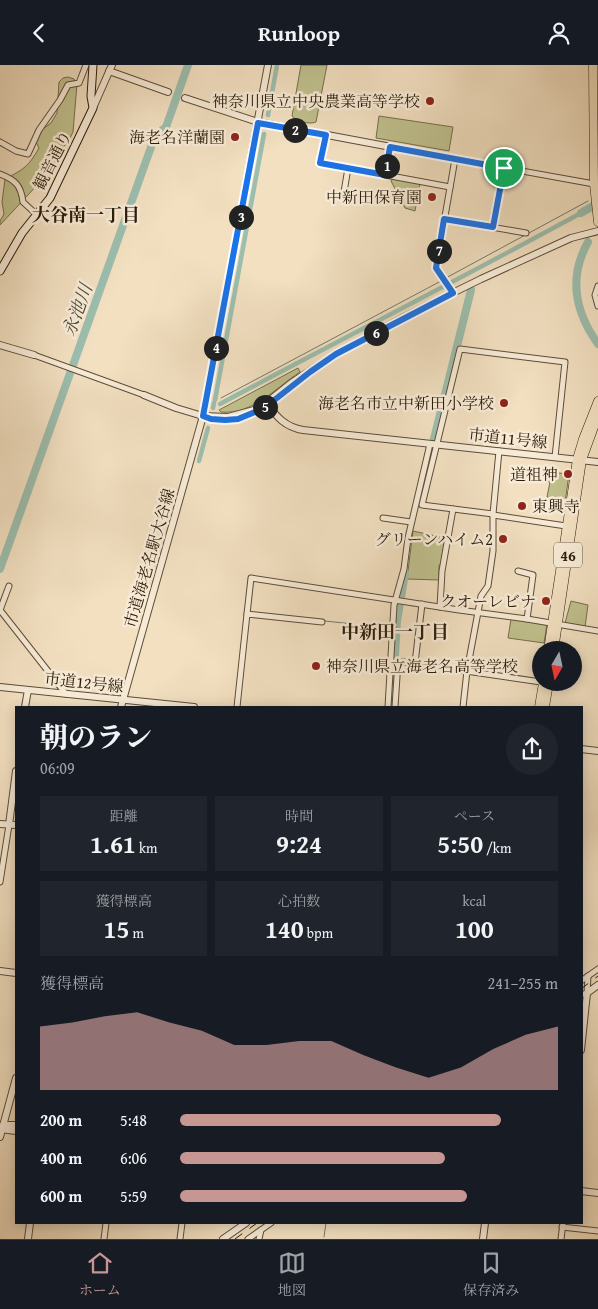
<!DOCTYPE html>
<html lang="ja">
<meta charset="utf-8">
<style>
body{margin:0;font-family:"Gentium Book Plus","Noto Serif JP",serif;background:#20242c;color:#f1f3f6;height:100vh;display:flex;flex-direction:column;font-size:19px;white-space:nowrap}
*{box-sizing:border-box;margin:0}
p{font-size:16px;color:#9ea1a6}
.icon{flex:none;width:28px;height:28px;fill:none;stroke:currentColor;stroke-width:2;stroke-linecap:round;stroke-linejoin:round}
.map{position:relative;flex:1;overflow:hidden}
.side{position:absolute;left:15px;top:641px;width:568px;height:518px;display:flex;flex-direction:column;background:#171b24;border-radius:0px;box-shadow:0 2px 12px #0003}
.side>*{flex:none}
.needle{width:32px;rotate:189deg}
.buttons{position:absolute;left:532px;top:576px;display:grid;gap:10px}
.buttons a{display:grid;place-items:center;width:50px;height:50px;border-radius:50%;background:#171b24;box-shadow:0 2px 12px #0003;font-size:25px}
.pin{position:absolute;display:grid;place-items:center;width:42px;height:42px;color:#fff;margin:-21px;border:2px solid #fff;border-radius:50%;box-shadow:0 1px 5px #0007}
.km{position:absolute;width:25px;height:25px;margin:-12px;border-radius:50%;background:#222;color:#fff;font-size:14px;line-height:25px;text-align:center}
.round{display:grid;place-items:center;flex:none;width:52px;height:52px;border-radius:26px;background:#20242c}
.head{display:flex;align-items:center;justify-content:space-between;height:85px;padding:0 25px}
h1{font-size:28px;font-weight:800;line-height:38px}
.figures{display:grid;grid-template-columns:repeat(3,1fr);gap:8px;height:85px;padding:5px 25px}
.figures div{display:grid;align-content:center;border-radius:0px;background:#20242c;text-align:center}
.figures b{font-size:25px;font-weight:800}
.figures small{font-size:14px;font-weight:400}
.figures p{font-size:14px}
.chart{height:140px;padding:10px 25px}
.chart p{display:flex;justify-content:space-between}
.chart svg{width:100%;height:90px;margin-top:5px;fill:#c59692;opacity:.7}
ul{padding:0 25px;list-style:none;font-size:16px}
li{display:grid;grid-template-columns:80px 60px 1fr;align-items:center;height:38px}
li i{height:12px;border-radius:6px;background:#c59692}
header{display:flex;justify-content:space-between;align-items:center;height:65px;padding:0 25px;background:#171b24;font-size:22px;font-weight:800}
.menu{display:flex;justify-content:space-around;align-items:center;height:70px;border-top:1px solid #363941;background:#171b24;font-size:14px;color:#9ea1a6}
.menu a{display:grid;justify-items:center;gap:2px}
.menu .selected{color:#c59692}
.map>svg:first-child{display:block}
</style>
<header><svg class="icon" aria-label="back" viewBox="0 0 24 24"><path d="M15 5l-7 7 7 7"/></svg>Runloop<svg class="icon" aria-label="person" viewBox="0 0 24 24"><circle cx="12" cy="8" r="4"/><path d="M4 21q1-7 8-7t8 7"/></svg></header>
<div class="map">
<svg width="598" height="1174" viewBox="0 0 598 1174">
<rect width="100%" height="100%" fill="#f2e0c1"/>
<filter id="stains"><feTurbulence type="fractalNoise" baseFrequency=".004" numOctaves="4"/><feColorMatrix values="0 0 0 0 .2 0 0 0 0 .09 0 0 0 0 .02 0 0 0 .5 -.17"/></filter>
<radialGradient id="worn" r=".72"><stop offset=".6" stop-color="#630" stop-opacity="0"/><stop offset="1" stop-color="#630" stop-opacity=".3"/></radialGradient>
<g fill="#c0c18e" stroke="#766e4b">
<path d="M301 0H327L316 57C309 60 297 56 292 51Z"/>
<path d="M68 12 74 14 77 19 73 67 68 77 59 87 60 93 57 98 49 102 40 117 0 160V156L4 149 2 137 5 114C24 104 28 102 39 83L36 77 40 66 51 58 57 48 59 17 63 13Z"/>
<path d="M379 51 453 62 449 86 376 73Z"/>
<path d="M393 114 420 119 415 146 405 143 391 116Z"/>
<path d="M298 303 300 307C276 323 252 350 221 347L219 345Z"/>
<path d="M538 406 569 409 564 445 559 446 550 445 552 433 547 432 550 417 537 415Z"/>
<path d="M413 466 445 473 441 499 439 500V515L407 514Z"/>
<path d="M571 536 588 540 585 562 565 558Z"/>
<path d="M511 554 547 559 544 578 508 573Z"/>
</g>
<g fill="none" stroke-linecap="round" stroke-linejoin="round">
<g stroke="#6f7d6c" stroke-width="1">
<path d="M444 214 588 136"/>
<path d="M221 333 441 216"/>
<path d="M215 335 217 334"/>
<path d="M325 556 390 563"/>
<path d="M324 1172 326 1158"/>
</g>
<g stroke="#9cbeae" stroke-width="4.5">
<path d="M268 50 277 0"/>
<path d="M215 335 264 69"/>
<path d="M220 339C340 275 462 213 581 148"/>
<path d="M213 343 214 338"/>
<path d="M199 396 208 363"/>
</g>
<g stroke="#9cbeae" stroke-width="8">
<path d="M581 148 598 138"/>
<path d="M588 177C568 213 575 247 598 279"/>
<path d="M424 414 471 225"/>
<path d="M0 504 155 71 166 62 188 0"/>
<path d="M392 642 397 556 405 508"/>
</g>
<defs>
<g id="minor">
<path d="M326 70 321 98 450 122"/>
<path d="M0 77 16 86 28 89 39 65 60 35 68 20 79 18 86 0"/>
<path d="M0 109C16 115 21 121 23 137L36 149"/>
<path d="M385 110 390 82"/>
<path d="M344 127 348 103"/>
<path d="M445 154 526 168"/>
<path d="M493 162 504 103"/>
<path d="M598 221 595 230 598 241"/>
<path d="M453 228 436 203 455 94 594 119"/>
<path d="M34 290 144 330"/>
<path d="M493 449 422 440 460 284 565 297 555 392"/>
<path d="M493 450 566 461"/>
<path d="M383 453 411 457"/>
<path d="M518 506 533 510 527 554"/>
<path d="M440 542 442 506 453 444"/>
<path d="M0 545 66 629"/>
<path d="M0 545 9 521"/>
<path d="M247 549 251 513 459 545 527 554 598 566"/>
<path d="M415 598 422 539"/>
<path d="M237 642 247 549 322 557"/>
<path d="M388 642 394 540 404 504 408 473 430 379"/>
<path d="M395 642 398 596 541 617"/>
<path d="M463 642 467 606 481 531 488 521 493 486V449L499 386"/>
<path d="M0 817 9 760"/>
<path d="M581 916 598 904"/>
<path d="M581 930 587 928 588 911"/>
<path d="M562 1162 598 1166"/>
<path d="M104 1174 106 1158"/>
<path d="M180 1174 182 1158"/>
<path d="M248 1174 271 1158"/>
<path d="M259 1174 261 1165"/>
<path d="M561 1174 563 1158"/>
</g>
<g id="tertiary">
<path d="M109 6 168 27"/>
<path d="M185 33 258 57 455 94"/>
<path d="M93 43 112 0"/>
<path d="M0 280 34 290"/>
<path d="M144 330 176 343 206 352"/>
<path d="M266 338C277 352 285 362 303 365L598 397"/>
<path d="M203 351 228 352 254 345 266 338 291 318 336 289 406 251 481 214 571 173 598 166"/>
<path d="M0 622 194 642"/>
<path d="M25 642 28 625"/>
<path d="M121 642 203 351 268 0"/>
<path d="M581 684 598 686"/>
<path d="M0 759 16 760"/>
<path d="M9 760 16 706"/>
<path d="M0 906 16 908"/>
<path d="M581 985 587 928 598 920"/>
<path d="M3 1060H16"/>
<path d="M0 1064 16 1066"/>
<path d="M0 1072 16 1013"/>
<path d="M581 1126 598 1128"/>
<path d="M28 1174 30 1158"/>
<path d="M223 1174 246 1158"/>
<path d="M483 1174 485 1158"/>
</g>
<path id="secondary" d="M0 206 22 168 50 133 93 43 91 31 93 0"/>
<g id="primary">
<path d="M593 0 594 119 598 157"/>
<path d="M548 585 577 394 583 374 598 336"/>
<path d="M554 585 582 395 598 351"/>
<path d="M539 642 543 618"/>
<path d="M545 642 549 618"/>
</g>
</defs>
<use href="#minor" stroke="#5e4d36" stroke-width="7"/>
<use href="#tertiary" stroke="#5e4d36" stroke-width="8"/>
<use href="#secondary" stroke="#2c1c08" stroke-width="9"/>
<use href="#primary" stroke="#2c1c08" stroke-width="9"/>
<use href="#minor" stroke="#f7ebd7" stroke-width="5"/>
<use href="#tertiary" stroke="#f7ebd7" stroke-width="6"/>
<use href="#secondary" stroke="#f7ebd7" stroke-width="7"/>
<use href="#primary" stroke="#f2e0c1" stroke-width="8"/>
<g stroke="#2c1c08" stroke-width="1" stroke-dasharray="9 9" stroke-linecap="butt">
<path d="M581 924 598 911"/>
<path d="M235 1174 257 1158"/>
</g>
</g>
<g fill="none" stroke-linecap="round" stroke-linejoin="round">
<defs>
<path id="route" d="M258 58 326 70 320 98 385 110 390 82 504 103 493 162 444 154 436 203 453 228 336 289 310 307 268 340 255 347 238 354 225 355 211 354 203 351Z"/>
</defs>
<use href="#route" stroke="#fff" stroke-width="10"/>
<use href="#route" stroke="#1a73e8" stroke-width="6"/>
</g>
<g fill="#8f2418" stroke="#f7ebd7" stroke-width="2">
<circle cx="430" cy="36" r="5"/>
<circle cx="235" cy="72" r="5"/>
<circle cx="432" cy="132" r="5"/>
<circle cx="504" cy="338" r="5"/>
<circle cx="568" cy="409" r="5"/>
<circle cx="522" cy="441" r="5"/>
<circle cx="503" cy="474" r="5"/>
<circle cx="546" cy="536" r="5"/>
<circle cx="316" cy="601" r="5"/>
</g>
<g text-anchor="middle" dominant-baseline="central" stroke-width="5" stroke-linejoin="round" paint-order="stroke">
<rect fill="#f7ebd7" stroke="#695a46" stroke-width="1" x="554" y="477.5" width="28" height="25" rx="4"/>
<g font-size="15" font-weight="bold" fill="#2c1c08">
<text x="568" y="490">46</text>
</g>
<g font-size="16" fill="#2c1c08" stroke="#f7ebd7" text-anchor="end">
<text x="420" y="36">神奈川県立中央農業高等学校</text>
<text x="225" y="72">海老名洋蘭園</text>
<text x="422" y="132">中新田保育園</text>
<text x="494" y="338">海老名市立中新田小学校</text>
<text x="558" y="409">道祖神</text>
<text x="532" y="441" text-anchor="start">東興寺</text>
<text x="493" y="474">グリーンハイム2</text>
<text x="536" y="536">クオーレビナ</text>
<text x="326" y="601" text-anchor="start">神奈川県立海老名高等学校</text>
</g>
<g font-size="16" fill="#2c1c08" stroke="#f7ebd7">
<text transform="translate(52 95) rotate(-63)">観音通り</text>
<text transform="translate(508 373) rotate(6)">市道11号線</text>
<text transform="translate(149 493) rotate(-74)">市道海老名駅大谷線</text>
<text transform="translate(84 617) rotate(6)">市道12号線</text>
</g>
<g font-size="18" font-weight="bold" fill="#2c1c08" stroke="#f7ebd7">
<text x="86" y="149">大谷南一丁目</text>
<text x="395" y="566">中新田一丁目</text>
</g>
<g font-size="18" font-style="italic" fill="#4e4d3a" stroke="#f7ebd7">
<text transform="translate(77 245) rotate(-70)">永池川</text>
</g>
</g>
<rect width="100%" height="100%" filter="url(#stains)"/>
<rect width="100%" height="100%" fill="url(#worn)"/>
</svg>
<div class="buttons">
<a><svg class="needle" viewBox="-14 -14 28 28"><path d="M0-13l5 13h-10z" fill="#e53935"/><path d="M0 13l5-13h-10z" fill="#9ea1a6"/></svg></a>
</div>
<div class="pin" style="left:504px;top:103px;background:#1e9e55"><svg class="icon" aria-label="arrive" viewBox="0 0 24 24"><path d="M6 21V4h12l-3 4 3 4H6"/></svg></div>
<b class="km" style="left:387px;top:101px">1</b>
<b class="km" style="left:295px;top:65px">2</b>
<b class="km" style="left:241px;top:152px">3</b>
<b class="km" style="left:216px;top:283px">4</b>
<b class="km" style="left:265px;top:342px">5</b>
<b class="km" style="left:376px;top:268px">6</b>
<b class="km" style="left:439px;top:186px">7</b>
<section class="side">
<div class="head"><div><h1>朝のラン</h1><p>06:09</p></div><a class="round"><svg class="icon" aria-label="share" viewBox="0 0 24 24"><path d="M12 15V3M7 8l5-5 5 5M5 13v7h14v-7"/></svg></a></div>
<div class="figures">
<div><p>距離</p><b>1.61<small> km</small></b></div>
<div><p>時間</p><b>9:24</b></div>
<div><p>ペース</p><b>5:50<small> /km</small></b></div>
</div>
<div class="figures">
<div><p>獲得標高</p><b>15<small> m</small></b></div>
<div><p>心拍数</p><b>140<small> bpm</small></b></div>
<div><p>kcal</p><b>100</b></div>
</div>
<div class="chart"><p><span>獲得標高</span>241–255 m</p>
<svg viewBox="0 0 160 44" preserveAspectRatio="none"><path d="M0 44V13L10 11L20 8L30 6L40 11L50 15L60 22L70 22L80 20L90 20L100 27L110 33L120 38L130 33L140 24L150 17L160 13V44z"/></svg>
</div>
<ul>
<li><b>200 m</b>5:48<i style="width:85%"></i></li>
<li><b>400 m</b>6:06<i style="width:70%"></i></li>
<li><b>600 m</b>5:59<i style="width:76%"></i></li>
</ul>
</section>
</div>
<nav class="menu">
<a class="selected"><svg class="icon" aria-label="home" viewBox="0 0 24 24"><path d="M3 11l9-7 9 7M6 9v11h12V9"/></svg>ホーム</a>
<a><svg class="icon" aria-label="map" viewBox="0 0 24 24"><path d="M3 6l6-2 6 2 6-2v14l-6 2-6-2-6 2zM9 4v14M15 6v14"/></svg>地図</a>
<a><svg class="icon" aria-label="saved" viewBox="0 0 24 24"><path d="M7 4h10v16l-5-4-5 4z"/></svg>保存済み</a>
</nav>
